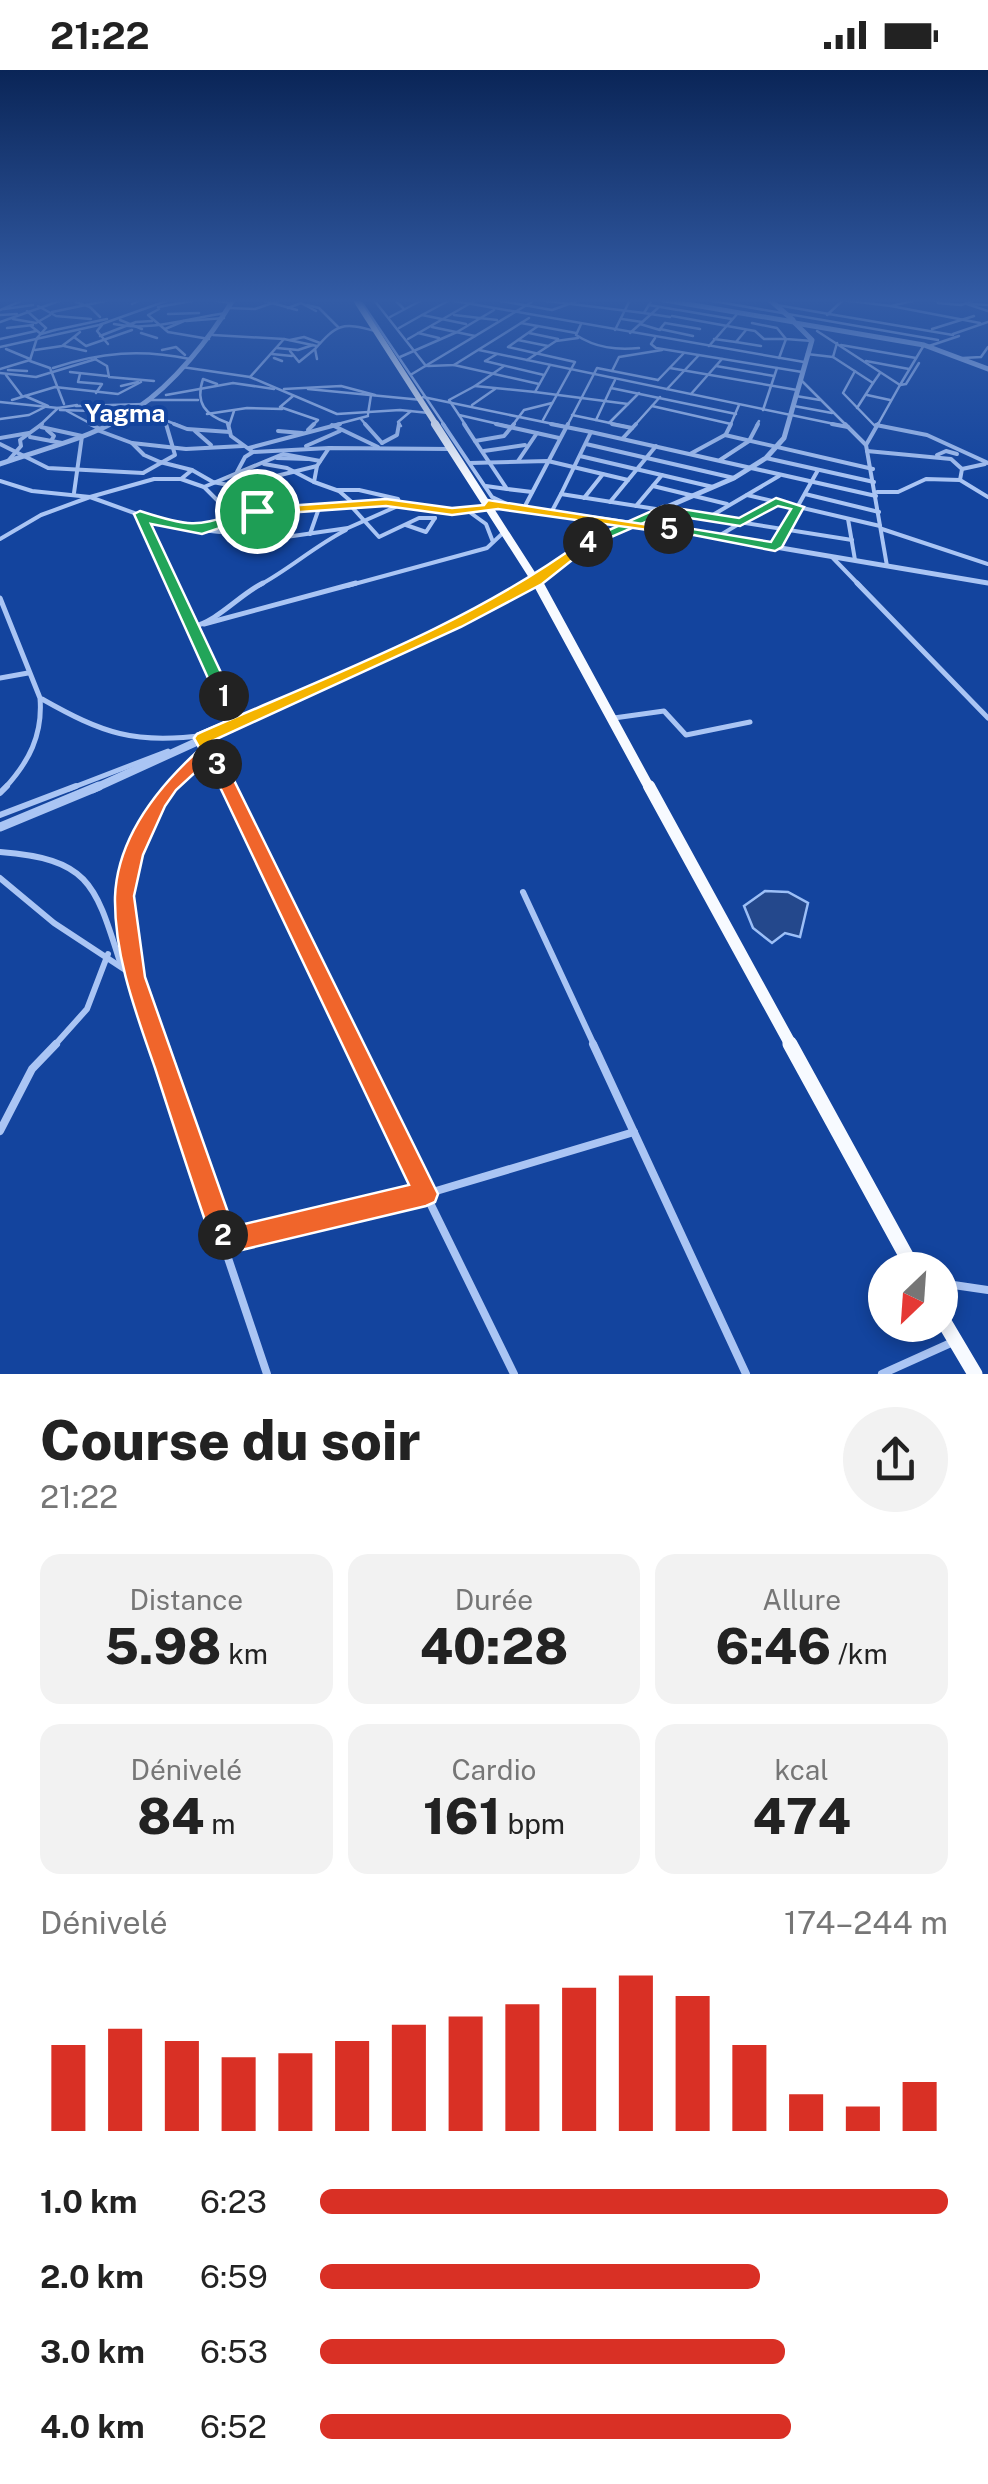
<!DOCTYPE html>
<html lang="fr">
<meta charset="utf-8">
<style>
body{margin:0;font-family:"Public Sans",sans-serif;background:#f2f2f2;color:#222;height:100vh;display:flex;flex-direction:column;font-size:38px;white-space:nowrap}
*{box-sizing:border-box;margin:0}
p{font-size:32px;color:#767676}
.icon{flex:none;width:55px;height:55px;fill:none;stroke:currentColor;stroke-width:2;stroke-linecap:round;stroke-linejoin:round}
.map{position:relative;height:1304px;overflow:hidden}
.sheet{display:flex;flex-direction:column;background:#fff;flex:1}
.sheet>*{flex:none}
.needle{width:65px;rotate:205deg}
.tools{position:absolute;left:868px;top:1182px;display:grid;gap:20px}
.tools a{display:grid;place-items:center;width:90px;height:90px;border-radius:50%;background:#fff;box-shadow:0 5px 15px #0003;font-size:50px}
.pin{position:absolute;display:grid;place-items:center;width:85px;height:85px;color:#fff;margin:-42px;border:5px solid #fff;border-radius:50%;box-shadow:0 2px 10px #0007}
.km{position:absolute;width:50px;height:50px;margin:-25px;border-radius:50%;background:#222;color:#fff;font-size:28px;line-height:50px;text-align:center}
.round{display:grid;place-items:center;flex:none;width:105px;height:105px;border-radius:52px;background:#f2f2f2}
.summary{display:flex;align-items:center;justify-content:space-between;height:170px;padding:0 40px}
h1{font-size:55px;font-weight:800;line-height:75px}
.metrics{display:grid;grid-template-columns:repeat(3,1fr);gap:15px;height:170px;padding:10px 40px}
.metrics div{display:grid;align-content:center;border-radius:20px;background:#f2f2f2;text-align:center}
.metrics b{font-size:50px;font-weight:800}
.metrics small{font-size:28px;font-weight:400}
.metrics p{font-size:28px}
.chart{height:280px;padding:20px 40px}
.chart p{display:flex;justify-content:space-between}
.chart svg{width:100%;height:180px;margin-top:10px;stroke:#d93025;stroke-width:6}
ul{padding:0 40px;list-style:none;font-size:32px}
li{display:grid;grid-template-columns:160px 120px 1fr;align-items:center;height:75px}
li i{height:25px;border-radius:12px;background:#d93025}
.status{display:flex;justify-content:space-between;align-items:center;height:70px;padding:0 50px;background:#fff;direction:ltr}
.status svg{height:28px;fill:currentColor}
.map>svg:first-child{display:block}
</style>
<div class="status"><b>21:22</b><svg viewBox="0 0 49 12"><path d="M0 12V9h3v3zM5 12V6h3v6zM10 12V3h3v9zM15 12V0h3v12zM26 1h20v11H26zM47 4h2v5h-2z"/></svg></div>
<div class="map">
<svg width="988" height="1304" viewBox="0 0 988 1304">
<rect width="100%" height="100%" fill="#13449e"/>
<path fill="#24488c" stroke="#9cbff7" stroke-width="2.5" d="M765 821 788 822 808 833 800 867 785 863 772 873 753 858 744 836Z"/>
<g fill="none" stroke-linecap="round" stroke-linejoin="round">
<g stroke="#aac5f4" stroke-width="2.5">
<path d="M210 230 232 233"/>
<path d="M262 230 272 233"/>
<path d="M360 230 445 356"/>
<path d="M374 230 426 296"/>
<path d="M395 230 404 239"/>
<path d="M449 230 804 292"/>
<path d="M496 230 552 240 580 230"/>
<path d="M539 230 644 243"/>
<path d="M652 230 644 243 670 247"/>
<path d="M707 230 938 270"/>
<path d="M842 230 891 236 916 230"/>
<path d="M927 230 939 231"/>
<path d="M448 231 422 245 466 254"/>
<path d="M76 232 90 237 100 247"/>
<path d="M272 233 297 240"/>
<path d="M938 233 961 235 975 230"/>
<path d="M132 234 140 230"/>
<path d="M967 234 988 241"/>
<path d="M971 234 988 235"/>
<path d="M307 235 319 238 338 257"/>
<path d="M649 235 678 240"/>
<path d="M777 235 829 244"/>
<path d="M38 236 56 246 91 249"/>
<path d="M891 236 980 253"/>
<path d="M158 237 197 230"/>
<path d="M229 238 255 239 281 230"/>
<path d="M288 238 301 233 316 241"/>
<path d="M4 239 33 235"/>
<path d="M159 239 148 245 168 262 209 269"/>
<path d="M0 240 23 230"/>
<path d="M679 240 732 249"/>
<path d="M52 242 110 230"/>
<path d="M168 244 199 243"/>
<path d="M829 244 953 265"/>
<path d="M0 245 17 244"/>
<path d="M454 245 497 250"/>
<path d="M827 245 843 230"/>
<path d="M672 246 755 261 764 269H786L779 288"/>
<path d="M390 247 422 230"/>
<path d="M13 249 36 253 50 245"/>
<path d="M622 249 642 252"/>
<path d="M120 250 142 259"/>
<path d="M186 251 224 248"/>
<path d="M0 252 62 230"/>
<path d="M521 253 576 263"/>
<path d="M665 253 660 259 693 266"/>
<path d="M665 253 700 259"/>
<path d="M752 253 777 258 786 269 812 271"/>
<path d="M114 254C151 262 188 248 226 243"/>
<path d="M581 254 576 265C596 278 616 280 639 278"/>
<path d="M640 254 660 260"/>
<path d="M102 255 97 261 108 274"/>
<path d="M31 256 41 264 55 260"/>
<path d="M538 256 508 277 575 292 543 350"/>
<path d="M432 257 475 266"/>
<path d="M7 258 33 255"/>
<path d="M399 258 422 245"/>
<path d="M165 259 184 251"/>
<path d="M932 259 974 246"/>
<path d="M55 260 107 249"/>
<path d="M615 260 630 230"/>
<path d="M817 261 900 315 877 356"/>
<path d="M80 262 74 267 86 276 132 260"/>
<path d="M141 263 157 268"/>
<path d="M418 263 439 268"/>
<path d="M529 263 558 269"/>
<path d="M630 263 659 237"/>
<path d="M953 264 988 252"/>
<path d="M213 265 284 269 317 276"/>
<path d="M100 266 136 252 152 251"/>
<path d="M655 268 651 274 656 278 802 302"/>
<path d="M0 269 36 261"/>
<path d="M408 269 476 230"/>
<path d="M714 269 736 272 746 260"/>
<path d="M290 270 304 267 320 273"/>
<path d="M518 270 548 276"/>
<path d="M736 272 761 276"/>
<path d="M841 275 916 288"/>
<path d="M64 276 86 281"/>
<path d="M709 276 738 243"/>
<path d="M929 276 959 266"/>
<path d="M0 277 99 255 169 230"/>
<path d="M277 278 298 280 313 275"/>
<path d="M6 279 30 289"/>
<path d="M35 280 62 276 74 267"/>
<path d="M162 280 176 277 185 285"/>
<path d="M479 280 844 356"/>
<path d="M290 281 299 292 315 279"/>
<path d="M272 284 292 286"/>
<path d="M497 284 485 291 544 305"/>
<path d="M807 284 833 287 837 273"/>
<path d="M400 287 457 262 494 240"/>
<path d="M833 287 873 313 880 303"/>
<path d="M274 288 282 291"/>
<path d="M963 288 981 287 988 277"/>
<path d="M95 289 107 296 109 307 154 311"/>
<path d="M317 289 315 279C337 254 342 252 375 261"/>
<path d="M527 290 556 271 578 268"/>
<path d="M30 291 50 298 64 334"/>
<path d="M866 291 909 299"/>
<path d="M454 295 539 314"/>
<path d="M550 295 535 322 628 334 639 323"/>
<path d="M428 296 454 295 529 248"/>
<path d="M504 296 475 316 535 322"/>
<path d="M716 296 774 306"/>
<path d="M182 297 250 307 337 344 400 340 429 343"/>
<path d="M53 298C101 282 141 279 190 289"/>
<path d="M670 298 797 320"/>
<path d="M0 299 30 290 37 268 46 258 27 241"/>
<path d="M8 300 27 301"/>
<path d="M612 301 619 287 662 280"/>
<path d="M855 301 843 323 875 356"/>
<path d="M70 302 107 306"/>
<path d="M0 303 36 307 96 289"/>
<path d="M80 304 78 312 102 314 96 323"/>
<path d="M412 304 535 230"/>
<path d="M6 305 22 326"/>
<path d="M250 307 284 269"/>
<path d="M800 309 847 356"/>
<path d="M615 310 611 318 736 344"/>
<path d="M658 310 684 283"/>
<path d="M217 314 203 309C195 333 205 345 228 353"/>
<path d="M900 315 924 275"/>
<path d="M900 315 906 314 919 293"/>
<path d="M121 316 138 312"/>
<path d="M475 316 449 330 459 345 507 356"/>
<path d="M611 318 596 350 624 356"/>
<path d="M284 319 341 316 375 325"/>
<path d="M308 319 422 330"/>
<path d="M667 319 699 285"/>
<path d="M691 324 722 289"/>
<path d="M166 325 233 313 274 319"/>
<path d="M867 325 890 330"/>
<path d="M25 326 55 317 118 324 141 312"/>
<path d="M293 326 280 337 318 350 312 356"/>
<path d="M796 326 820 330"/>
<path d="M423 327 563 356"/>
<path d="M12 330 25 326 48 336"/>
<path d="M149 330H198"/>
<path d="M0 332 58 338"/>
<path d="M472 335 495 319"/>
<path d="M76 336 144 334"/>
<path d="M652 336 731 354"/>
<path d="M794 336 832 343"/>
<path d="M857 338 873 313"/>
<path d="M137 339 180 356"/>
<path d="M60 340 93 341 117 350"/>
<path d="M763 340 777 298"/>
<path d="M67 341 95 356"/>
<path d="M207 344 247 338 282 339"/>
<path d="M368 344 371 325"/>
<path d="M459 345 466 356"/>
<path d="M572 345 596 350"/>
<path d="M0 349 29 345 45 337"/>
<path d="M361 349 367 356"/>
<path d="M609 353 628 334"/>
<path d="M876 355 882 356"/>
<path d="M39 356 58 338 77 335"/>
<path d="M229 356 234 341"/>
<path d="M330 356 368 346"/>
<path d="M401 356 398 352 411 341"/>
<path d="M512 356 524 340 552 333"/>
<path d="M567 356 597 298 658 310"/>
<path d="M634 356 660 327"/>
<path d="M730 356 739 335"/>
<path d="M756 356 759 351"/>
</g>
<g stroke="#aac5f4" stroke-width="4">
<path d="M90 354 100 359"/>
<path d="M174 354 187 359 230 362"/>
<path d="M228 354 231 366 253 382 329 378"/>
<path d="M365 354 382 373"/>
<path d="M443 354 492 427 509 435"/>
<path d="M464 354 475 371"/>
<path d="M496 354 559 368"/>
<path d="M514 354 504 366 475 371 507 419 532 422"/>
<path d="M551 354 591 362"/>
<path d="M612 354 632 358"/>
<path d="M832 354 848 357"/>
<path d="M845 354 866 375 887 496"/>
<path d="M332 355 378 377"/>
<path d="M876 355 927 365 988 393"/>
<path d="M41 357 82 366 74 423"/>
<path d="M47 360 54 366 51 371"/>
<path d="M97 360 132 373 144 385 160 392 192 400 213 412 249 419 281 440 378 432 447 442 489 439"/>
<path d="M308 360 314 354"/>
<path d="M195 361 211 375"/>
<path d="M278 361 302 363"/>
<path d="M726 364 731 354"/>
<path d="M30 367 62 373"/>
<path d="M0 368 29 363"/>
<path d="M623 368 636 354"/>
<path d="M132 373 186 379 243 376"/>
<path d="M382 373 397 365 399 354"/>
<path d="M0 374 48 398 143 403"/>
<path d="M586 374 734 408"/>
<path d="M866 375 878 354"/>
<path d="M306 376 340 361"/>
<path d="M249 378 340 354"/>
<path d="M484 381 525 375"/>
<path d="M867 381 951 389 962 399 960 410 988 427"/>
<path d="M690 384 725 365 873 399"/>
<path d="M937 385 946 381 957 384"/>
<path d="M580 386 713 417"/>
<path d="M277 388 308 389"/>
<path d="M766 388 874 412"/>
<path d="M720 390 749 371 758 354"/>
<path d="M8 391 21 376 20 370 42 354"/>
<path d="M518 391 537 363"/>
<path d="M470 393 548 391 628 410"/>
<path d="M264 394 287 398 314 412"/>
<path d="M962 399 985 394"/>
<path d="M237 402 245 387 253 382"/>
<path d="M143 403 175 385 166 354"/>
<path d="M181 409 204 417 219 432 277 441"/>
<path d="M260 410 317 396"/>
<path d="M0 411 32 421 90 427 154 409H181L192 400"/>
<path d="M486 416 507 419"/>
<path d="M653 416 727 434"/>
<path d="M204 417 283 384 320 391"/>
<path d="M877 422H898L926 409 960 410"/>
<path d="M805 424 879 442"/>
<path d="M747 425 880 456"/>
<path d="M584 428 603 404"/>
<path d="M610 432 656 376"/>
<path d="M354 434 339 421 314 412 317 396 329 378 451 379"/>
<path d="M351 436 379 467 419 448H435"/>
<path d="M525 436 568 354"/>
<path d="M636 436 662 405"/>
<path d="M468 441 486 454 493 472"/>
<path d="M552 441 561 424"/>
<path d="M711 446 779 406"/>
<path d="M141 447 173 516"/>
<path d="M848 449 855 490"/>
<path d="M406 455 426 462 435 448"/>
<path d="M205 459 256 442"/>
<path d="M882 459 988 494"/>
<path d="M310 464 319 438"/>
<path d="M717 467 774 433"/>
<path d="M0 469 41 445 90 427 173 457 220 462 251 458 286 467 348 458 400 435 398 429 359 420H337"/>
<path d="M852 470 561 424 591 362 876 426"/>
<path d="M775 477 818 400"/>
<path d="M832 487 860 516"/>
<path d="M258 516C290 499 313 477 346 460"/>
<path d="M347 516 487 478 504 462"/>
</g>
<g stroke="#aac5f4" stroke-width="5">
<path d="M172 513 237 654"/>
<path d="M857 513 988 648"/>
<path d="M0 528 40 628C43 665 29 692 4 719"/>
<path d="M204 554 356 513"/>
<path d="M192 557C218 551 239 525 263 513"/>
<path d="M0 608 28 603"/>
<path d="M42 629C102 663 135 675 205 665"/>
<path d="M614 648 664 641 686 665 750 652"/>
<path d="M203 669 227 719"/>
<path d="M69 719 168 681"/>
<path d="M172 719 209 680"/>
</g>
<g stroke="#aac5f4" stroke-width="6">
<path d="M226 716 354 977"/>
<path d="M0 723 7 716"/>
<path d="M0 745 76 716"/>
<path d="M0 782C89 789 95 813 120 892"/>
<path d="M0 808 54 853 133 905"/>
<path d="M523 822 595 977"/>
<path d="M53 977 87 939 108 884"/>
<path d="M157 977C125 881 102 800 174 716"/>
</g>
<g stroke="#aac5f4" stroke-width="8">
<path d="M156 974 267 1304"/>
<path d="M352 974 514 1304"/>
<path d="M593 974 746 1304"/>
<path d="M0 1061 32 999 56 974"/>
<path d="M225 1171 426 1124 634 1062"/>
<path d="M940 1213 988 1220"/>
<path d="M882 1304 953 1272"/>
</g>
<g stroke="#aac5f4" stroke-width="5">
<path d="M770 230 793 250"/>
<path d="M795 253 924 275 988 299"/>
<path d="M0 394C44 378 97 367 136 339 174 314 210 268 233 230"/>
<path d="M488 433 657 457 988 513"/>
<path d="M528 516 595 468 734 408 766 388 784 368 812 270 794 252 664 230"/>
</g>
<path stroke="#aac5f4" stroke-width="8" d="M93 719 456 554 533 513"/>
<path stroke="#aac5f4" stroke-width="9" d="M0 757 99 716"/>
<path stroke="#f7faff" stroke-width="6" d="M356 230 437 356"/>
<path stroke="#f7faff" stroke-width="8" d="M435 354 539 516"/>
<path stroke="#f7faff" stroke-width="10" d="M538 513 650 719"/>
<path stroke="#f7faff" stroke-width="12" d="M649 716 792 977"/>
<g stroke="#f7faff" stroke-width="15">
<path d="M790 974 914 1200"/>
<path d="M940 1245 975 1304"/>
</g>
</g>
<linearGradient id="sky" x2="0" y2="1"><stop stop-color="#0a2557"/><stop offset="0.56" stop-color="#335ca6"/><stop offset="1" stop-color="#335ca6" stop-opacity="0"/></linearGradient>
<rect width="988" height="412" fill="url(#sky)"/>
<path fill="#22a559" stroke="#fff" stroke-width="2.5" d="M257 438 261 444 202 464 151 454 232 626 224 631 216 626 134 444 140 441C201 461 198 454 257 438Z"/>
<path fill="#f0652b" stroke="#fff" stroke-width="2.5" d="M224 620 230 622 245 654 212 671 218 680 215 684 176 720 165 736 143 785 134 826 145 907 236 1165 232 1174 223 1178 214 1174 210 1165C191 1110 173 1054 155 998 136 943 114 886 115 827 117 768 159 716 200 679L194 668 197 664 228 651 216 626Z"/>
<path fill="#f0652b" stroke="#fff" stroke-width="2.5" d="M217 688 226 694 438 1124 435 1132 426 1136 225 1184 216 1180 210 1165 214 1156 223 1153 232 1157 409 1115 209 694Z"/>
<path fill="#f5b400" stroke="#fff" stroke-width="2.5" d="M584 470 595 472 542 514 461 557 212 671 226 694 223 699H211L194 668 197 664C328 606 468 555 584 470Z"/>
<path fill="#22a559" stroke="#fff" stroke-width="2.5" d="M776 428 804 437 782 477 775 481 663 459 669 455 771 472 791 439 778 436 740 456 664 444 593 475 582 472 663 436 739 448Z"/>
<path fill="#f5b400" stroke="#fff" stroke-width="2.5" d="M386 429 452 438 484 435 488 430 675 459 669 463 498 439 452 445 386 436 257 445 251 441 257 438Z"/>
<g text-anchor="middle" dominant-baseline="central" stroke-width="8" stroke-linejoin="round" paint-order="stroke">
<g font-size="25" font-weight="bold" fill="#fff" stroke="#13449e">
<text x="125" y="343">Yagma</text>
</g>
</g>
</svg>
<div class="tools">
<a><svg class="needle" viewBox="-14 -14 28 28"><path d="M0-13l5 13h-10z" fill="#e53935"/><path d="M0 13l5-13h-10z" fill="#767676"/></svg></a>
</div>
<div class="pin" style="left:257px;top:441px;background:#1e9e55"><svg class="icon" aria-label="arrive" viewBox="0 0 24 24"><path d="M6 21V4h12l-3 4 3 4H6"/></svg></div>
<b class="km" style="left:224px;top:626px">1</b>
<b class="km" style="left:223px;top:1165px">2</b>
<b class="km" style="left:217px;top:694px">3</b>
<b class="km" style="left:588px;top:472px">4</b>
<b class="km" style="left:669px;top:459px">5</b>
</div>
<section class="sheet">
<div class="summary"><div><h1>Course du soir</h1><p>21:22</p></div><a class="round"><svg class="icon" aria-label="share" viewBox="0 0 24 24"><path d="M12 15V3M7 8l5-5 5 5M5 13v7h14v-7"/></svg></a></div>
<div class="metrics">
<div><p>Distance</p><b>5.98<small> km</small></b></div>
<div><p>Durée</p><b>40:28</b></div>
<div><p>Allure</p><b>6:46<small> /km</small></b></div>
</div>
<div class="metrics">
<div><p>Dénivelé</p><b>84<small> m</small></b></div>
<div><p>Cardio</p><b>161<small> bpm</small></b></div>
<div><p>kcal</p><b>474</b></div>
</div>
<div class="chart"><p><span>Dénivelé</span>174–244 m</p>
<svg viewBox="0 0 160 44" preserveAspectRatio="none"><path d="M5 44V23M15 44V19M25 44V22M35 44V26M45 44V25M55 44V22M65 44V18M75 44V16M85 44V13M95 44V9M105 44V6M115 44V11M125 44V23M135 44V35M145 44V38M155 44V32"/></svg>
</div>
<ul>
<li><b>1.0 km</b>6:23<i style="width:100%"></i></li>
<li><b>2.0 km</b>6:59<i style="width:70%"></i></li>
<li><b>3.0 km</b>6:53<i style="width:74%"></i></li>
<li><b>4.0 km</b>6:52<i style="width:75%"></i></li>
</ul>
</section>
